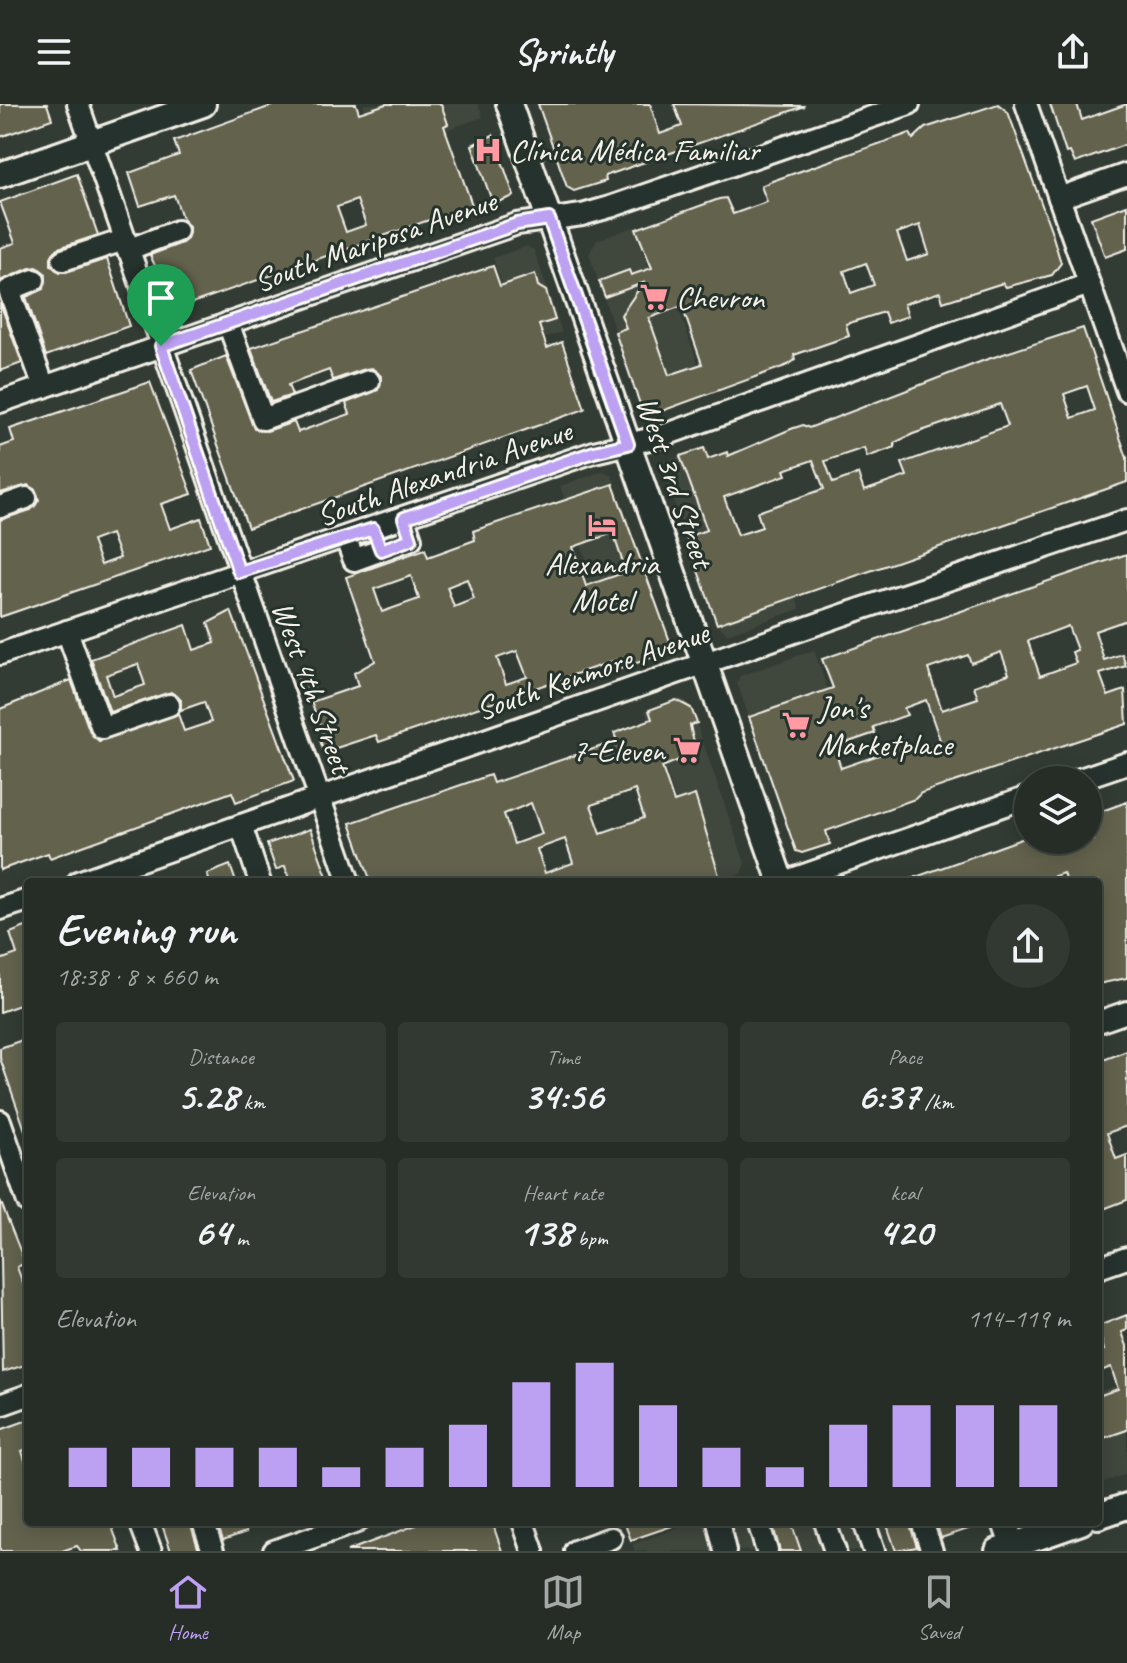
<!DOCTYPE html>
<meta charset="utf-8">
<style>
body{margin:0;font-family:Caveat,sans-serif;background:#323933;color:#f1f3f6;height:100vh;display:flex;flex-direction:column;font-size:30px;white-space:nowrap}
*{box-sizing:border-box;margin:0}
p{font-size:26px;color:#a4a8a7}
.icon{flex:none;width:44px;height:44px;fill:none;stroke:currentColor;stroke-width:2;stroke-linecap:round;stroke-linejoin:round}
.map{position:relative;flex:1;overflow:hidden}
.details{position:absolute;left:24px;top:774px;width:1078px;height:648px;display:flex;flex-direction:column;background:#262d27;border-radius:8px;box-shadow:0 4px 20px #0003,0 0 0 2px #424944}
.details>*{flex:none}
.buttons{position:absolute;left:1014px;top:662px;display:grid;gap:16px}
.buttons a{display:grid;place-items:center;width:88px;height:88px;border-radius:50%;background:#262d27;box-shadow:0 4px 20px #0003,0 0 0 2px #424944;font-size:40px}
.pin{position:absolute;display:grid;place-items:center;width:68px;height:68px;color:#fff;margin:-82px -34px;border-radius:50% 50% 50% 0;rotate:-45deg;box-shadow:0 0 8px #0007}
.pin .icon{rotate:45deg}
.round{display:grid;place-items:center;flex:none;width:84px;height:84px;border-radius:42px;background:#323933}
.head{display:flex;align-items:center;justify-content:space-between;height:136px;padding:0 32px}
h1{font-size:44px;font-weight:600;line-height:60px}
.metrics{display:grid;grid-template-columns:repeat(3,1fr);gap:12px;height:136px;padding:8px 32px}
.metrics div{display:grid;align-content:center;border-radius:8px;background:#323933;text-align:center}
.metrics b{font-size:40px;font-weight:600}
.metrics small{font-size:22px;font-weight:400}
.metrics p{font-size:22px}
.chart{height:224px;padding:16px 32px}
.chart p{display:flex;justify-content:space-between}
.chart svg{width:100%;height:144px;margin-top:8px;stroke:#bca0f2;stroke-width:6}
header{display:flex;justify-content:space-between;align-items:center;height:104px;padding:0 32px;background:#262d27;font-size:36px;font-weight:600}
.tab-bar{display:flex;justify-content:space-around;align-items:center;height:112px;border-top:2px solid #424944;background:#262d27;font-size:22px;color:#a4a8a7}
.tab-bar a{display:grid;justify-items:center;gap:4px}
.tab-bar .active{color:#bca0f2}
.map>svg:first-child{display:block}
</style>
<header><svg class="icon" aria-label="menu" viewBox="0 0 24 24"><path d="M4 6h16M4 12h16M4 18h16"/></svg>Sprintly<svg class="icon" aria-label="share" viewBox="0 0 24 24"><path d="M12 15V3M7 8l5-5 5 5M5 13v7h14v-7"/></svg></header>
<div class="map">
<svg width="1127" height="1447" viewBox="0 0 1127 1447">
<rect width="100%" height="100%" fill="#323c34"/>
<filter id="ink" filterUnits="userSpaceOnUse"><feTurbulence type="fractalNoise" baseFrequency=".0125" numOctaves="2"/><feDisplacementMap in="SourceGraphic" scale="16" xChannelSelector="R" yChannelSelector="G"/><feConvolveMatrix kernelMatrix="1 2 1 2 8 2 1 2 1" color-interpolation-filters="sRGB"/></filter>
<g filter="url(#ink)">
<g fill="#41473c">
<path d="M363 0H478L483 13 380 49Z"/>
<path d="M634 123 665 210 679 206 709 290 651 311 642 306 589 150 597 136Z"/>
<path d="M527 142 534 146 562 228 523 241 493 154Z"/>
<path d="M707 343 738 431 771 420 800 505 727 530 717 520 660 359Z"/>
<path d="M603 367 612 371 673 546 618 565 586 475 592 472 560 382Z"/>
<path d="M814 546 846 639 801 655 830 740 802 749 796 747 737 579 740 572Z"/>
<path d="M680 595 686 597 691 604 745 759 741 770 721 778H689L662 701 676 696 645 607Z"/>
<path d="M1127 1278V1370L1098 1380V1288Z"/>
<path d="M695 1418H978L976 1422 905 1447H635L632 1440Z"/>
</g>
<g fill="#64624e" stroke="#f4f1e8" stroke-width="2" fill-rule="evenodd">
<path d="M0 0H47L52 15 0 33Z"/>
<path d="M277 0H356L359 9 386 0H441L448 20 444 22 472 101 175 205 150 151 182 139 187 135 189 123 183 116 174 91 140 102 129 69 179 51 174 37ZM357 96 366 121 346 128 337 103Z"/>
<path d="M538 0H650L660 30 682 22 674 0 805 2 605 72 606 77 574 87 567 83Z"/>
<path d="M998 0 1008 8 1051 126 1061 159 1052 171 1006 183 1003 179 943 198 940 188 904 200 908 212 888 219 884 208 846 220 849 232 794 251 795 256 788 261 651 311 642 306 615 228 626 224 621 211 643 179 605 193 599 177 629 166 631 171 652 164 636 125 719 95 726 94 733 110 767 98 761 82 772 77 910 29 913 35 925 24ZM920 121 929 150 907 157 897 129ZM866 159 874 181 851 189 844 167ZM682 202 702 260 669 271 649 214Z"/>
<path d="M1050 0H1077L1082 16 1127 0V40L1075 59 1070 48 1066 49Z"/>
<path d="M493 31 514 92 493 100 472 41Z"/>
<path d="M77 70 98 131 58 144 51 153V161L60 168H66L107 155 129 222 46 252 26 193 44 185 46 170 37 163 30 164 0 177V144L15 139 0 98Z"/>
<path d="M1127 101V145L1105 153 1091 114Z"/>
<path d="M493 162 500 182 535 170 538 182 546 187 555 216 539 221 547 244 562 238 585 305 248 424 191 266 226 252 254 324 267 327 294 318 298 328 350 310 346 299 378 286 381 272 372 264 365 265 333 276 329 266 288 281 292 291 271 298 251 244Z"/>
<path d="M0 199 22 259 0 267Z"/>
<path d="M1083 224 1127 354V378L717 520 686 433 707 426 680 352 704 344 708 355 727 348 728 352 791 325 803 321 809 324 985 256ZM1087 282 1095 306 1072 314 1064 290ZM1000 300 1008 322 902 359 907 372 864 387 858 370 833 379 825 357 864 344 867 353 895 343 894 339 913 330ZM813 356 824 385 757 408 762 423 738 431 724 393 786 371 784 366Z"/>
<path d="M150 278 192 390 161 400 170 425 201 414 210 441 0 513V416L31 406 39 396 35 385 28 381 0 389V343L14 338 10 325ZM111 430 120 454 101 461 92 437Z"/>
<path d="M613 380 673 546 620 565 616 556 379 638 376 631 324 648 320 636 325 634 311 598 358 582 354 569 375 557 346 473 425 445 428 453 475 436 473 427ZM613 429 626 468 586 482 573 443ZM411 472 419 495 382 508 374 485ZM467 475 474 495 454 503 447 483ZM517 547 527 573 506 580 497 554Z"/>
<path d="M1127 450V516L1095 527 1104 556 1122 550 1126 562 1100 570 1108 592 1125 586 1127 620 921 689 915 695 826 727 830 740 802 749 796 747 749 613 833 584 822 555ZM1068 522 1077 546 1072 548 1076 559 1040 572 1028 537ZM1001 548 1009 570 974 582 978 594 942 606 928 565 968 551 971 559ZM926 596 940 636 926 645 906 648 902 635 876 643 879 651 841 664 834 643 875 629 873 623 907 611 904 604Z"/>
<path d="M231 507 294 677 236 698 232 688 50 754 48 749 0 766V605L71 576 90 628 99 637 178 610 184 627 211 618 204 598 181 606V596L171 588 110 608 91 555 186 521 194 546 215 539 208 519ZM138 560 145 581 113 592 106 571Z"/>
<path d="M309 571 315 588 304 592 298 575Z"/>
<path d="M676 596 691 604 697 619 690 621 692 631 698 648 662 663 674 698 695 691 721 778H371L350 719 490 671 493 679 617 637 614 629 652 615 649 606ZM635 686 644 714 601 729 591 701ZM531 699 542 730 514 740 504 710ZM565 735 573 759 545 769 537 745Z"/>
<path d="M1127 698V874L1098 880V801L1103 799 1098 778H1066L1063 769 1037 778H902L1024 734 1093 736 1088 712Z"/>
<path d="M310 725 329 778H290L285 762 276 766 267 740Z"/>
<path d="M230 761 236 778H210L207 770Z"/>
<path d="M28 822V898L0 908V856L17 850 10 829Z"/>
<path d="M28 934V1029H26L0 954V944Z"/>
<path d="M1127 947V1022L1107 1029 1116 1055 1127 1051V1096L1098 1107V958Z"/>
<path d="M0 1096 25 1159 17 1163 24 1182 28 1181V1260L3 1268Z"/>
<path d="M1127 1211V1226L1122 1228 1127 1242V1326L1098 1336V1292L1118 1285 1111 1263 1098 1268V1248L1104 1246 1098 1222Z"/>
<path d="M28 1316V1345L22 1347 28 1366V1418H110L121 1447H81L77 1442 62 1447H0V1326Z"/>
<path d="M161 1418H190L199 1447H171Z"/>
<path d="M220 1418H243L246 1428 223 1436 218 1422Z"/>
<path d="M424 1418H492L502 1447H347Z"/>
<path d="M624 1418H678V1420L631 1436Z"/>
<path d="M772 1418H791L801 1447H780Z"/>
<path d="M886 1418H909L917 1443 896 1447Z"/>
<path d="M936 1418H983V1420L941 1434Z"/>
</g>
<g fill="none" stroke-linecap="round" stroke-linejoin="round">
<defs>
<g id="minor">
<path d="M78 0 349 778"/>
<path d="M1026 0 1127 287"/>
<path d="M1059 94 1127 70"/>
<path d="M127 146 177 127"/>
<path d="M63 156 124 136"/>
<path d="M34 176 9 186 44 283"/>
<path d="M228 219 263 315 369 277"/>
<path d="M0 298 517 120 582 111 610 103 909 0"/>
<path d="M0 403 26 394"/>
<path d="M346 435 354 456 411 435 404 414"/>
<path d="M67 527 102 624 169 601"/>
<path d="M0 550 594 348 662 332 1089 180"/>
<path d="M1077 676 1127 659"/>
<path d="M241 721 260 778"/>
<path d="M78 778 843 511 1127 416"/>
<path d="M784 778 1028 693"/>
<path d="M0 805 28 796"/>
<path d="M1098 918 1127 908"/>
<path d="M0 1017 28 1098"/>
<path d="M1098 1164 1127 1154"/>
<path d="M0 1301 28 1291"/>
<path d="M140 1418 151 1447"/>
<path d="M203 1418 213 1447"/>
<path d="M523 1418 533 1447"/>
<path d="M718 1418 725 1447"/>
<path d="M758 1418 767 1447"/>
<path d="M825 1418 835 1447"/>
<path d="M864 1418 874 1447"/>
<path d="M922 1418 932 1447"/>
<path d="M274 1447 357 1418"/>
<path d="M575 1447 611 1434"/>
</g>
<g id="major">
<path d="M509 0 781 778"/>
<path d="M0 71 203 0"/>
<path d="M1098 1412 1127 1402"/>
<path d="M1005 1418 1015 1447"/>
<path d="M998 1447 1081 1418"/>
</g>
</defs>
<use href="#minor" stroke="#f4f1e8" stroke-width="26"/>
<use href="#major" stroke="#f4f1e8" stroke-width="30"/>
<use href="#minor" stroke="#26332d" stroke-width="20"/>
<use href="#major" stroke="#26332d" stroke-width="24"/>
</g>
</g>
<g fill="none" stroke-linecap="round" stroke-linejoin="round" filter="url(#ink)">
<defs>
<path id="route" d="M549 115 628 340 594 348 404 414 411 435 381 446 373 425 239 468 161 242 517 120Z"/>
</defs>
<use href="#route" stroke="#fff" stroke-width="16"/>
<use href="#route" stroke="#bca0f2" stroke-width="10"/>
</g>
<defs>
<symbol id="hospital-bare" viewBox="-9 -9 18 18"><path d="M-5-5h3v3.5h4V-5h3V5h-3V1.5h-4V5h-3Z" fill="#ff9aa2" stroke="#26332d" stroke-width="2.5" paint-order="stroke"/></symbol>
<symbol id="supermarket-bare" viewBox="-9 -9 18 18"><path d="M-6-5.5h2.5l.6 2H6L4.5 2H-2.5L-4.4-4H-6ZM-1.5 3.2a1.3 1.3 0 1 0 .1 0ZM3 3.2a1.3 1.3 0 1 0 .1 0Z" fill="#ff9aa2" stroke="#26332d" stroke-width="2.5" paint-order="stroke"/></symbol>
<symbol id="hotel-bare" viewBox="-9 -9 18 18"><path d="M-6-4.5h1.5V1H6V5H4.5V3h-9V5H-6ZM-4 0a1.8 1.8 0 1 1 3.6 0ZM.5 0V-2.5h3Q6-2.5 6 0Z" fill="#ff9aa2" stroke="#26332d" stroke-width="2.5" paint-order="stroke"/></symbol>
</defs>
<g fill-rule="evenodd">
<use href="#hospital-bare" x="468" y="26" width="40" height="40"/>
<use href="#supermarket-bare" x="634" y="173" width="40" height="40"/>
<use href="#hotel-bare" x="582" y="401" width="40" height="40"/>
<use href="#supermarket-bare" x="776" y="601" width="40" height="40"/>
<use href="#supermarket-bare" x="667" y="626" width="40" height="40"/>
</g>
<g text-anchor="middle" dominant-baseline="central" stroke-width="6" stroke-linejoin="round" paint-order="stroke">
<g font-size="32" fill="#f4f1e8" stroke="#26332d" text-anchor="start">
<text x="510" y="46">Clínica Médica Familiar</text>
<text x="676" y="193">Chevron</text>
<text x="602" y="459" text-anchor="middle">Alexandria<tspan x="602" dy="37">Motel</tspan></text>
<text x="818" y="603">Jon's<tspan x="818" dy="37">Marketplace</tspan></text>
<text x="665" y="646" text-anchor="end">7-Eleven</text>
</g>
<g font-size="32" fill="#f4f1e8" stroke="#26332d">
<text transform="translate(375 137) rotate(-19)">South Mariposa Avenue</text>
<text transform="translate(444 369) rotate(-19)">South Alexandria Avenue</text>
<text transform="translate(675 378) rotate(71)">West 3rd Street</text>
<text transform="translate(592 567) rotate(-19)">South Kenmore Avenue</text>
<text transform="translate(312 583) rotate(70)">West 4th Street</text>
</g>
</g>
</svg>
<div class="buttons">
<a><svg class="icon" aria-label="layers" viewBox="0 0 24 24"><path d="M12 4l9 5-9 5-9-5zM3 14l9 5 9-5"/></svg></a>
</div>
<div class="pin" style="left:161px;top:242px;background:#1e9e55"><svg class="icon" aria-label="arrive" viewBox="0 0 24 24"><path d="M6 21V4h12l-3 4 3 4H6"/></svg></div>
<section class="details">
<div class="head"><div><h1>Evening run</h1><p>18:38 · 8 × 660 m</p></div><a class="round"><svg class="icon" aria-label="share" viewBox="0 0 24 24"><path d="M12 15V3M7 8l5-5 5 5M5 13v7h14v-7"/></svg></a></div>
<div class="metrics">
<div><p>Distance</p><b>5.28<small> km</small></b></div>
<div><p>Time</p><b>34:56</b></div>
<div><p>Pace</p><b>6:37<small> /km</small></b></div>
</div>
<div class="metrics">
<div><p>Elevation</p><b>64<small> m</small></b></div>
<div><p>Heart rate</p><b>138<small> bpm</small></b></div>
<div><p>kcal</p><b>420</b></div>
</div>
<div class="chart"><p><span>Elevation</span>114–119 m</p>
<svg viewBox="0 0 160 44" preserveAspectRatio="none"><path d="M5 44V32M15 44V32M25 44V32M35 44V32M45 44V38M55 44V32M65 44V25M75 44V12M85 44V6M95 44V19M105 44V32M115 44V38M125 44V25M135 44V19M145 44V19M155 44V19"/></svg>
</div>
</section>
</div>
<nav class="tab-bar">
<a class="active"><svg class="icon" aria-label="home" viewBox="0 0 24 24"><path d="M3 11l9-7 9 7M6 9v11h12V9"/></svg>Home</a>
<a><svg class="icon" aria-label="map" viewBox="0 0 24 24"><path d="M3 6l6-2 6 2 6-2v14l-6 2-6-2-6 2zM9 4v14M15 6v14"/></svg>Map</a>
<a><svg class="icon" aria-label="saved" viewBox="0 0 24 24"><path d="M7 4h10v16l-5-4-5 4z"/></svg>Saved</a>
</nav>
